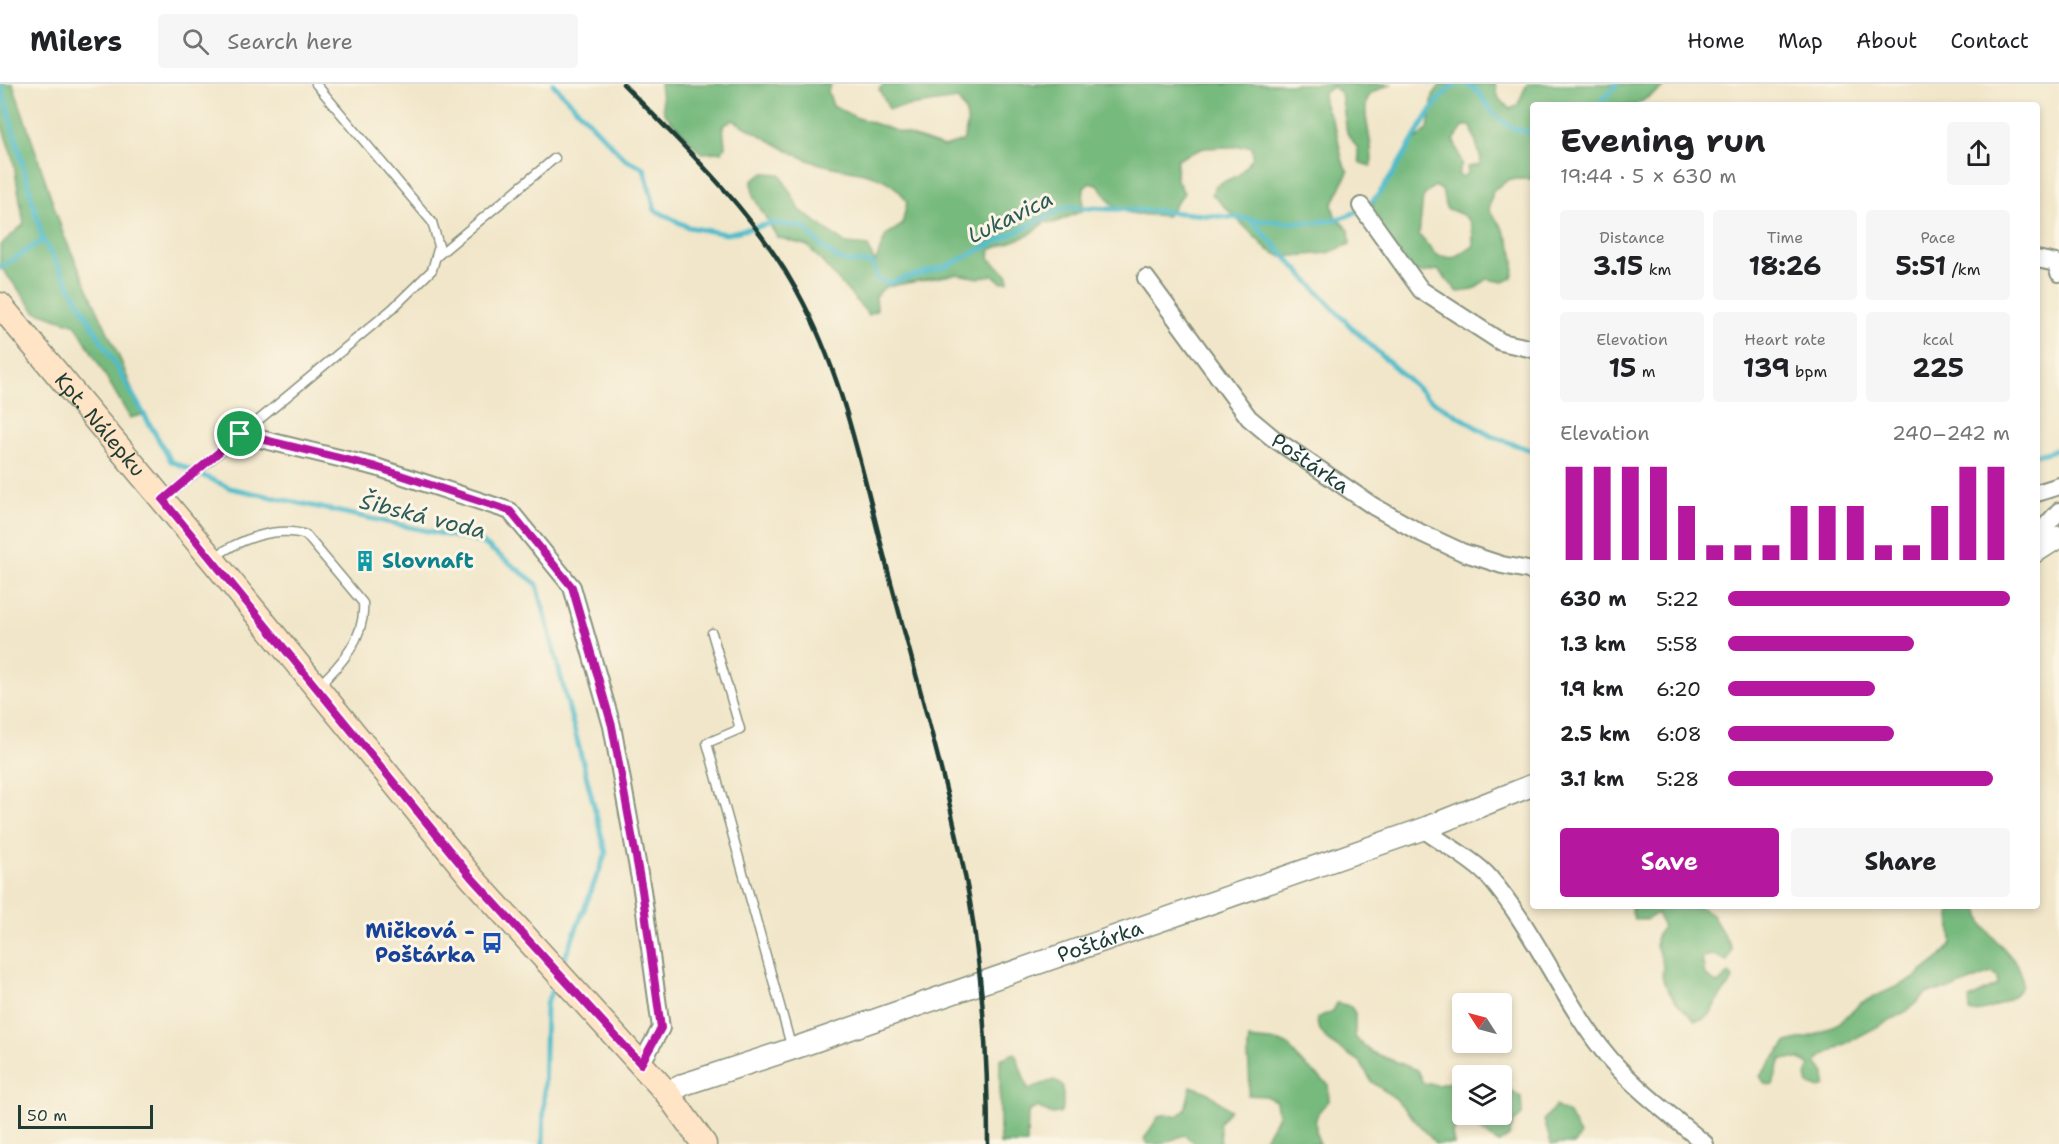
<!DOCTYPE html>
<meta charset="utf-8">
<style>
body{margin:0;font-family:"Shantell Sans",sans-serif;background:#f6f6f6;color:#202124;height:100vh;display:flex;flex-direction:column;font-size:22px;white-space:nowrap}
*{box-sizing:border-box;margin:0}
p{font-size:20px;color:#757577}
.icon{flex:none;width:33px;height:33px;fill:none;stroke:currentColor;stroke-width:2;stroke-linecap:round;stroke-linejoin:round}
.map{position:relative;flex:1;overflow:hidden}
.drawer{position:absolute;left:1530px;top:18px;width:510px;height:807px;display:flex;flex-direction:column;background:#fff;border-radius:6px;box-shadow:0 3px 9px #0003}
.drawer>*{flex:none}
.needle{width:39px;rotate:306deg}
.controls{position:absolute;left:1452px;top:909px;display:grid;gap:12px}
.controls a{display:grid;place-items:center;width:60px;height:60px;border-radius:6px;background:#fff;box-shadow:0 3px 9px #0003;font-size:30px}
.scale{position:absolute;left:18px;bottom:15px;width:135px;box-sizing:border-box;padding-left:6px;border:3px solid #1f3d34;border-top:0;font-size:16px;line-height:21px;white-space:nowrap;color:#1f3d34;-webkit-text-stroke:4px #fcf5e5;paint-order:stroke}
.pin{position:absolute;display:grid;place-items:center;width:51px;height:51px;color:#fff;margin:-26px;border:3px solid #fff;border-radius:50%;box-shadow:0 2px 6px #0007}
.round{display:grid;place-items:center;flex:none;width:63px;height:63px;border-radius:6px;background:#f6f6f6}
.summary{display:flex;align-items:center;justify-content:space-between;height:102px;padding:0 30px}
h1{font-size:33px;font-weight:700;line-height:45px}
.stats{display:grid;grid-template-columns:repeat(3,1fr);gap:9px;height:102px;padding:6px 30px}
.stats div{display:grid;align-content:center;border-radius:6px;background:#f6f6f6;text-align:center}
.stats b{font-size:26px;font-weight:700}
.stats small{font-size:16px;font-weight:400}
.stats p{font-size:16px}
.chart{height:168px;padding:12px 30px}
.chart p{display:flex;justify-content:space-between}
.chart svg{width:100%;height:108px;margin-top:6px;stroke:#b5179e;stroke-width:6}
.cta{display:flex;gap:12px;margin-top:auto;padding:12px 30px}
.cta a{flex:1;height:69px;border-radius:6px;background:#b5179e;color:#fff;font-size:24px;font-weight:700;line-height:69px;text-align:center}
.cta a+a{background:#f6f6f6;color:#202124}
ul{padding:0 30px;list-style:none;font-size:20px}
li{display:grid;grid-template-columns:96px 72px 1fr;align-items:center;height:45px}
li i{height:15px;border-radius:8px;background:#b5179e}
header{display:flex;align-items:center;gap:36px;box-sizing:border-box;height:84px;padding:0 30px;background:#fff;border-bottom:2px solid #e0e0e0}
header strong{font-size:28px}
nav{display:flex;gap:33px;margin-inline-start:auto;font-size:21px}
.search{width:420px;height:54px;background:#f6f6f6;display:flex;align-items:center;gap:15px;box-sizing:border-box;padding:0 21px;border-radius:6px;color:#757577;font-size:22px}
.map>svg:first-child{display:block}
</style>
<header>
<strong>Milers</strong>
<div class="search"><svg class="icon" aria-label="search" viewBox="0 0 24 24"><circle cx="10" cy="10" r="6"/><path d="M15 15l6 6"/></svg>Search here</div>
<nav><a>Home</a><a>Map</a><a>About</a><a>Contact</a></nav>
</header>
<div class="map">
<svg width="2059" height="1060" viewBox="0 0 2059 1060">
<rect width="100%" height="100%" fill="#fcf5e5"/>
<filter id="ink" filterUnits="userSpaceOnUse"><feTurbulence type="fractalNoise" baseFrequency=".0167" numOctaves="2"/><feDisplacementMap in="SourceGraphic" scale="12" xChannelSelector="R" yChannelSelector="G"/><feConvolveMatrix kernelMatrix="1 2 1 2 8 2 1 2 1" color-interpolation-filters="sRGB"/></filter>
<filter id="wash" filterUnits="userSpaceOnUse"><feTurbulence type="fractalNoise" baseFrequency=".008" numOctaves="4" result="noise"/><feDisplacementMap in="SourceGraphic" scale="24" xChannelSelector="R" yChannelSelector="G"/><feGaussianBlur stdDeviation="1.35" result="paint"/><feColorMatrix in="noise" values="0 0 0 0 0 0 0 0 0 0 0 0 0 0 0 0 0 1.4 0 .05"/><feComposite in="paint" operator="in"/></filter>
<g filter="url(#wash)">
<rect width="100%" height="100%" fill="#f1e6c9"/>
<g fill="#77ba7e" stroke="#4b7c59" stroke-width="1.5" fill-rule="evenodd">
<path d="M0 0H13L64 152 121 277 142 331 130 334 76 241 35 227 0 182V161L24 140 13 75 0 36Z"/>
<path d="M660 0H831L828 7 833 22 855 33 944 63 963 57C969 38 970 31 957 15L889 25 879 5 885 0H1392C1385 3 1375 6 1370 11 1358 26 1376 61 1371 82L1360 79 1357 63 1347 49 1341 9 1332 3 1323 10C1324 25 1329 28 1334 41 1341 57 1338 73 1348 88L1332 121 1335 132 1349 146 1350 160 1328 169 1282 173 1268 166 1212 110 1215 102 1240 90 1253 73 1252 62 1204 64 1177 75 1176 94 1184 109 1167 132C1132 129 1118 135 1099 102L1090 99 1084 104 1082 127 1054 139 1045 138 1029 151 990 166 989 174 1008 191V197L1001 198 993 191 979 194 957 190 885 203 876 212 877 226 869 231 808 162 777 153 753 112 752 97 764 89 780 90 800 126 846 160 868 162 875 179 886 151 902 141 907 118C887 82 842 90 808 76 782 65 758 49 733 36L723 42 725 62 722 68 701 69 664 29Z"/>
<path d="M1441 0H1495L1499 15 1510 25 1517 22 1527 0H1669L1636 21H1533V95H1510L1493 106 1489 126C1504 144 1520 169 1512 194L1504 198 1486 195 1474 206 1458 208 1438 186 1420 189 1406 186 1397 173 1379 161 1370 145 1369 130 1379 107 1400 81 1410 61 1428 45 1433 11ZM1464 42H1471L1481 75 1479 81 1467 83 1468 89 1462 93 1458 90 1462 80 1454 56ZM1434 102 1442 106 1446 124C1472 134 1473 135 1473 163L1452 174 1436 171 1419 151 1423 113Z"/>
<path d="M1699 822 1712 831 1732 865 1727 877 1714 871 1702 873 1705 891 1718 900 1729 889 1733 894C1730 904 1724 906 1719 914 1712 928 1712 935 1695 936 1683 926 1669 911 1663 896 1661 891 1663 887 1663 882 1661 865 1648 861 1663 843L1657 829 1646 836 1634 835 1631 823Z"/>
<path d="M1952 822H1978C1979 828 1980 835 1983 840 1993 860 2047 892 2009 915 1994 923 1986 928 1970 928L1969 915 1998 901V892L1991 889 1951 905 1928 908 1907 927 1822 972 1816 979 1825 989V1001L1820 1004 1808 1001 1806 991 1810 982 1800 975H1781L1773 1001 1765 1000 1760 992 1787 958 1815 951 1839 939 1861 919 1913 895 1942 872 1952 859 1950 830Z"/>
<path d="M1337 919 1350 922 1355 929V953L1371 968 1417 986 1423 999 1438 1001 1457 996 1462 1001V1030H1502V1000L1521 1013 1522 1031 1514 1038 1509 1052 1499 1059 1471 1040H1457L1452 1050 1454 1060H1436L1396 1015 1372 998 1360 978 1328 957 1318 943 1317 934 1333 927Z"/>
<path d="M1249 955 1280 958 1289 962 1300 977 1328 1000 1329 1017C1312 1031 1314 1040 1319 1060H1261L1278 1032 1276 1017 1265 1012 1248 1011C1253 991 1245 974 1249 955Z"/>
<path d="M1015 969 1028 1005 1054 996 1063 1002V1024L1060 1029 1050 1030 1038 1023 1028 1028 1027 1060H1000V975Z"/>
<path d="M1191 1002 1207 1008 1230 1026 1219 1039 1221 1060H1197L1184 1051 1162 1060H1148L1144 1055 1159 1032 1168 1030 1177 1033 1185 1026Z"/>
<path d="M1555 1022 1569 1030 1580 1051 1575 1060H1551L1544 1036Z"/>
</g>
<g fill="none" stroke-linecap="round" stroke-linejoin="round">
<g stroke="#4fbbca" stroke-width="5">
<path d="M1 0 43 156 171 377 230 404 483 459 537 500 606 769 562 881"/>
<path d="M553 0 625 75 644 84 655 126 688 143 726 150 773 139 804 143C815 156 831 175 849 178 857 179 864 177 873 180L877 195 888 199 947 182 1066 123 1159 127 1250 135 1353 245 1428 314 1491 352 1533 367"/>
<path d="M1466 0C1482 6 1484 20 1495 31 1505 42 1519 47 1533 49"/>
<path d="M1598 21 1617 0"/>
<path d="M1251 136C1289 138 1335 145 1368 121 1396 100 1433 3 1459 0"/>
<path d="M0 184 43 156"/>
<path d="M2037 371 2059 365"/>
<path d="M543 1060 546 921 556 896"/>
</g>
</g>
</g>
<g filter="url(#ink)">
<g fill="none" stroke-linecap="round" stroke-linejoin="round">
<defs>
<g id="service">
<path d="M436 173 555 74"/>
<path d="M165 414 392 225 432 186 439 162 432 138 316 0"/>
<path d="M214 474C237 456 277 441 306 451L363 519C366 553 341 581 317 603"/>
<path d="M712 549 740 645 707 659 792 965"/>
</g>
<g id="minor">
<path d="M1361 122 1421 206 1501 258 1533 265"/>
<path d="M2037 175 2056 179 2059 189"/>
<path id="s1" d="M1146 194 1249 334 1273 354 1373 422 1419 448 1462 468 1502 481 1533 487"/>
<path d="M240 350 376 383 510 427 572 503 612 642 642 806 661 944 641 980"/>
<path d="M2037 409 2059 402"/>
<path d="M2037 452 2059 427"/>
<path d="M1423 745C1442 759 1474 776 1489 793 1537 849 1563 919 1610 975 1638 1007 1673 1033 1705 1060"/>
</g>
<g id="tertiary">
<path d="M2037 467 2059 453"/>
<path id="s2" d="M667 1009 685 1000 792 965 1423 745 1533 701"/>
</g>
<g id="secondary">
<path id="s3" d="M0 221 212 475 471 793 667 1009 704 1060"/>
</g>
</defs>
<use href="#service" stroke="#88927e" stroke-width="11"/>
<use href="#minor" stroke="#88927e" stroke-width="20"/>
<use href="#tertiary" stroke="#88927e" stroke-width="24"/>
<use href="#secondary" stroke="#88927e" stroke-width="27"/>
<use href="#service" stroke="#fff" stroke-width="8"/>
<use href="#minor" stroke="#fff" stroke-width="16"/>
<use href="#tertiary" stroke="#fff" stroke-width="21"/>
<use href="#secondary" stroke="#ffe4c6" stroke-width="24"/>
<path stroke="#1f3d34" stroke-width="4.5" d="M623 0C687 65 753 127 797 207 845 293 863 393 888 487 917 597 950 706 970 818 983 898 988 979 988 1060"/>
</g>
</g>
<g fill="none" stroke-linecap="round" stroke-linejoin="round" filter="url(#ink)">
<defs>
<path id="route" d="M240 350 376 383 510 427 572 503 612 642 642 806 661 944 641 980 471 793 163 416Z"/>
</defs>
<use href="#route" stroke="#fff" stroke-width="12"/>
<use href="#route" stroke="#b5179e" stroke-width="8"/>
</g>
<defs>
<symbol id="building-bare" viewBox="-9 -9 18 18"><path d="M-4-6H4V6H1V3H-1V6H-4ZM-2.5-4.3h1.7v1.8h-1.7ZM.8-4.3h1.7v1.8H.8ZM-2.5-1h1.7V.8h-1.7ZM.8-1h1.7V.8H.8Z" fill="#0f9aa8" stroke="#fcf5e5" stroke-width="2.5" paint-order="stroke"/></symbol>
<symbol id="bus-bare" viewBox="-9 -9 18 18"><path d="M-5-6H5V4H4V6H2V4H-2V6H-4V4H-5ZM-3.5-4V0h7V-4ZM-3.5 1.2v1.5H-2V1.2ZM2 1.2v1.5H3.5V1.2Z" fill="#1a4fb4" stroke="#fcf5e5" stroke-width="2.5" paint-order="stroke"/></symbol>
</defs>
<g fill-rule="evenodd">
<use href="#building-bare" x="350" y="462" width="30" height="30"/>
<use href="#bus-bare" x="477" y="844" width="30" height="30"/>
</g>
<g text-anchor="middle" dominant-baseline="central" stroke-width="6" stroke-linejoin="round" paint-order="stroke">
<g font-size="21" fill="#1f3d34" stroke="#fcf5e5">
<text stroke="none"><textPath href="#s3" startOffset="156">Kpt. Nálepku</textPath></text>
<text stroke="none"><textPath href="#s1" startOffset="250">Poštárka</textPath></text>
<text stroke="none"><textPath href="#s2" startOffset="459">Poštárka</textPath></text>
</g>
<g font-size="21" font-weight="bold" fill="#0d838f" stroke="#fcf5e5" text-anchor="start">
<text x="382" y="477">Slovnaft</text>
</g>
<g font-size="21" font-weight="bold" fill="#164399" stroke="#fcf5e5" text-anchor="end">
<text x="475" y="847">Mičková -<tspan x="475" dy="24">Poštárka</tspan></text>
</g>
<g font-size="22" font-style="italic" fill="#2b5c5a" stroke="#fcf5e5">
<text transform="translate(1010 133) rotate(-26)">Lukavica</text>
<text transform="translate(423 432) rotate(14)">Šibská voda</text>
</g>
</g>
</svg>
<div class="controls">
<a><svg class="needle" viewBox="-14 -14 28 28"><path d="M0-13l5 13h-10z" fill="#e53935"/><path d="M0 13l5-13h-10z" fill="#757577"/></svg></a>
<a><svg class="icon" aria-label="layers" viewBox="0 0 24 24"><path d="M12 4l9 5-9 5-9-5zM3 14l9 5 9-5"/></svg></a>
</div>
<div class="scale">50 m</div>
<div class="pin" style="left:240px;top:350px;background:#1e9e55"><svg class="icon" aria-label="arrive" viewBox="0 0 24 24"><path d="M6 21V4h12l-3 4 3 4H6"/></svg></div>
<section class="drawer">
<div class="summary"><div><h1>Evening run</h1><p>19:44 · 5 × 630 m</p></div><a class="round"><svg class="icon" aria-label="share" viewBox="0 0 24 24"><path d="M12 15V3M7 8l5-5 5 5M5 13v7h14v-7"/></svg></a></div>
<div class="stats">
<div><p>Distance</p><b>3.15<small> km</small></b></div>
<div><p>Time</p><b>18:26</b></div>
<div><p>Pace</p><b>5:51<small> /km</small></b></div>
</div>
<div class="stats">
<div><p>Elevation</p><b>15<small> m</small></b></div>
<div><p>Heart rate</p><b>139<small> bpm</small></b></div>
<div><p>kcal</p><b>225</b></div>
</div>
<div class="chart"><p><span>Elevation</span>240–242 m</p>
<svg viewBox="0 0 160 44" preserveAspectRatio="none"><path d="M5 44V6M15 44V6M25 44V6M35 44V6M45 44V22M55 44V38M65 44V38M75 44V38M85 44V22M95 44V22M105 44V22M115 44V38M125 44V38M135 44V22M145 44V6M155 44V6"/></svg>
</div>
<ul>
<li><b>630 m</b>5:22<i style="width:100%"></i></li>
<li><b>1.3 km</b>5:58<i style="width:66%"></i></li>
<li><b>1.9 km</b>6:20<i style="width:52%"></i></li>
<li><b>2.5 km</b>6:08<i style="width:59%"></i></li>
<li><b>3.1 km</b>5:28<i style="width:94%"></i></li>
</ul>
<div class="cta"><a>Save</a><a>Share</a></div>
</section>
</div>
